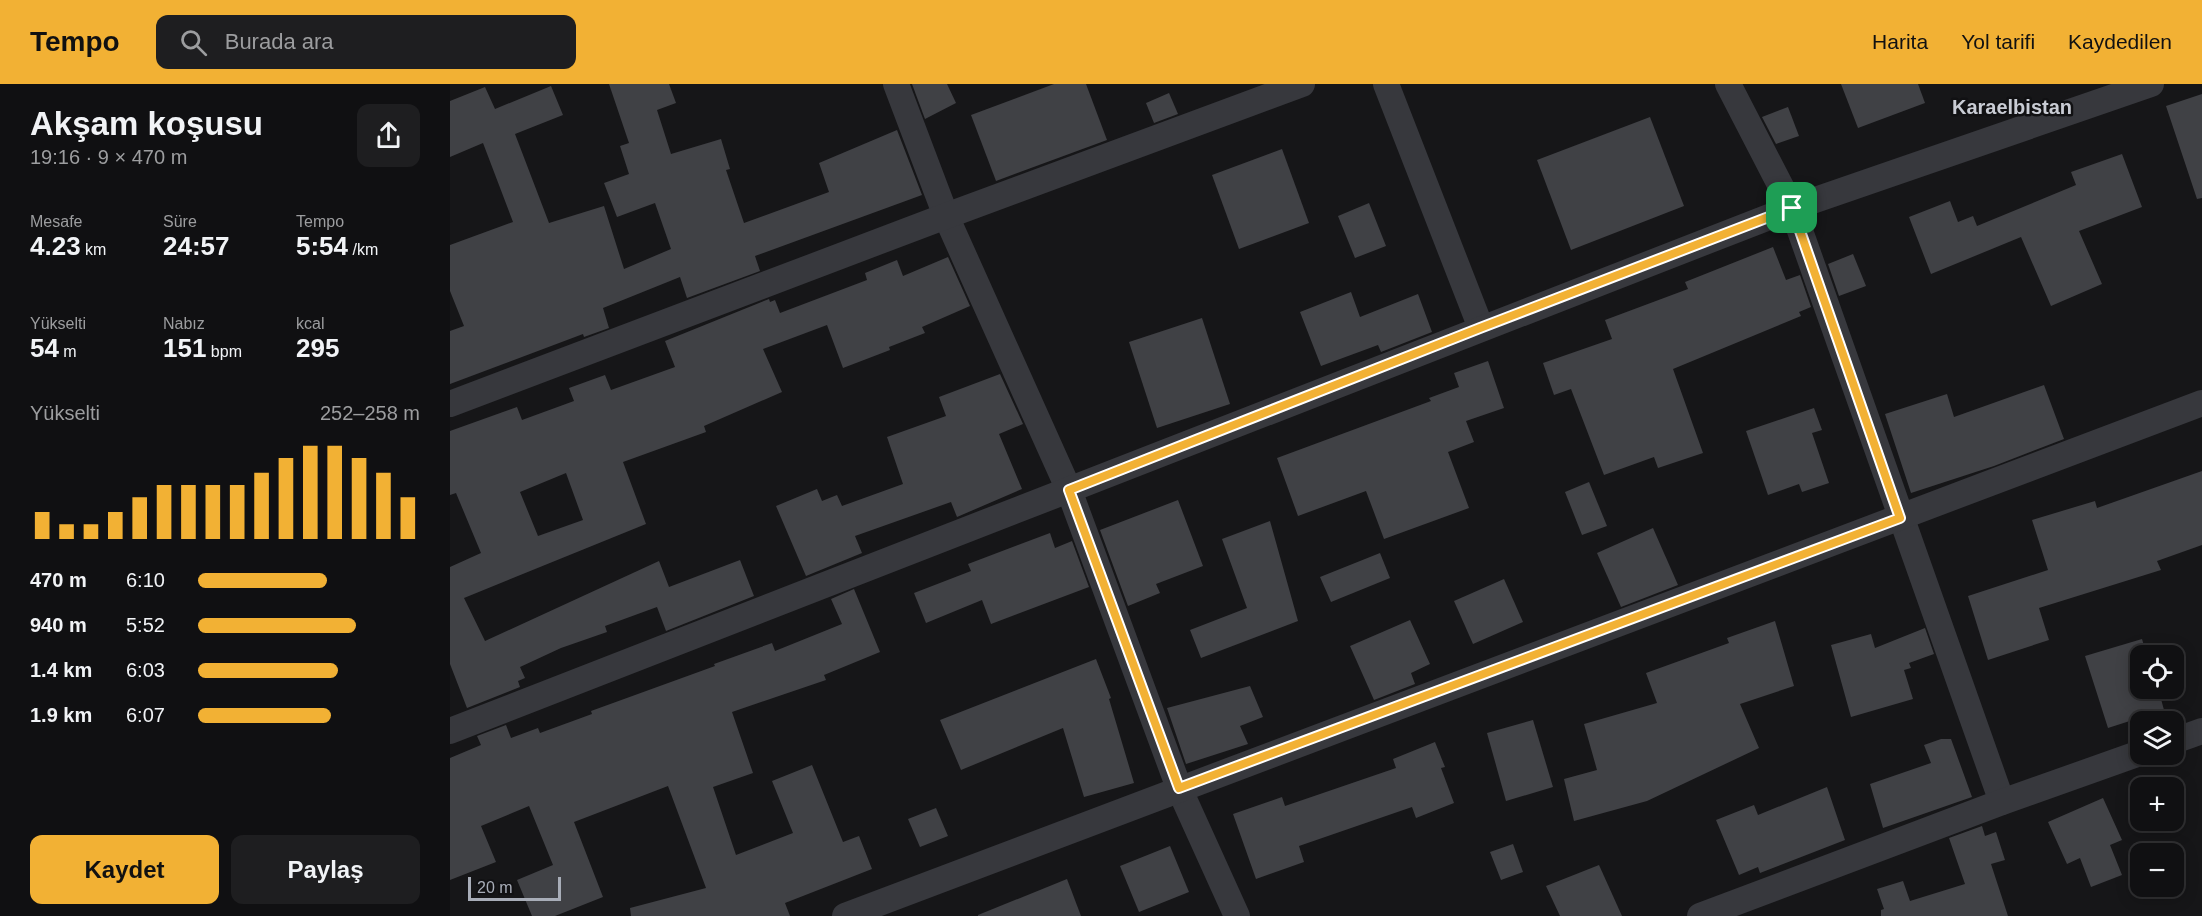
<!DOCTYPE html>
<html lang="tr">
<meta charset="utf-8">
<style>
body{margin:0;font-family:Arial,sans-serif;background:#1e1e20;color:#f1f3f6;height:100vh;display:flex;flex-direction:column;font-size:22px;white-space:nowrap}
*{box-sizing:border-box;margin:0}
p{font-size:20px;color:#9c9d9f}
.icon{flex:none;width:33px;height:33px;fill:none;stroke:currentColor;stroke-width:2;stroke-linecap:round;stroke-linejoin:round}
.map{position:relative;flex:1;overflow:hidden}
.drawer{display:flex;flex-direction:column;background:#101012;width:450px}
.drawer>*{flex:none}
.buttons{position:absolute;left:1680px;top:561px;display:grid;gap:12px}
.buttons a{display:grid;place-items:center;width:54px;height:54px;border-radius:12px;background:#101012;box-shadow:0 3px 15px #0003,0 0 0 2px #303032;font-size:30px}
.scale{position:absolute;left:18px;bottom:15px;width:93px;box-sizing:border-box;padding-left:6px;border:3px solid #a8adb8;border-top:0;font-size:16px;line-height:21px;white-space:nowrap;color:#a8adb8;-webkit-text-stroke:4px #111113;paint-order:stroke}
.pin{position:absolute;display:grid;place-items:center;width:51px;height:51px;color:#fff;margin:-26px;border-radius:12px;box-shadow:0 3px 9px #0006}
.round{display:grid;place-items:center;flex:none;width:63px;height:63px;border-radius:12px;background:#1e1e20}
.headline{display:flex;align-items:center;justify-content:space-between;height:102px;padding:0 30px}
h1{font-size:33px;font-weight:800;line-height:45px}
.stats{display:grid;grid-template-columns:repeat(3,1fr);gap:9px;height:102px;padding:6px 30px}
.stats div{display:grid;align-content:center}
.stats b{font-size:26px;font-weight:800}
.stats small{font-size:16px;font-weight:400}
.stats p{font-size:16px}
.chart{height:168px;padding:12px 30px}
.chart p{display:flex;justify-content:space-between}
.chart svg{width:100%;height:108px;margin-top:6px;stroke:#f2b134;stroke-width:6}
.primary-button{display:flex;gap:12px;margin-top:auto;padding:12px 30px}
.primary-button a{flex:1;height:69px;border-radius:12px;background:#f2b134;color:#111;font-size:24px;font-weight:800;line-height:69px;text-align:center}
.primary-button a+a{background:#1e1e20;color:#f1f3f6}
ul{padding:0 30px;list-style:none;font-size:20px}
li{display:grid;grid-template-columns:96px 72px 1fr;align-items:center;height:45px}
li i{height:15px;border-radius:8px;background:#f2b134}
header{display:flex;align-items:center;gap:36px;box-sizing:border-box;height:84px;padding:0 30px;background:#f2b134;color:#111}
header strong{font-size:28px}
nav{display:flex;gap:33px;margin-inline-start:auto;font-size:21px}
.search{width:420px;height:54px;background:#1e1e20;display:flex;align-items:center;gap:15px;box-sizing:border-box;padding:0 21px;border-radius:12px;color:#9c9d9f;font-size:22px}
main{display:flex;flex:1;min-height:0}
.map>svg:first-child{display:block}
</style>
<header>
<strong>Tempo</strong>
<div class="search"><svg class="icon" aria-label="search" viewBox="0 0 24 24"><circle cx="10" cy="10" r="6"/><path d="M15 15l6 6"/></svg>Burada ara</div>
<nav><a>Harita</a><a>Yol tarifi</a><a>Kaydedilen</a></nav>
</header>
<main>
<section class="drawer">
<div class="headline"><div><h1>Akşam koşusu</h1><p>19:16 · 9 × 470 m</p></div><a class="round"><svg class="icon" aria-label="share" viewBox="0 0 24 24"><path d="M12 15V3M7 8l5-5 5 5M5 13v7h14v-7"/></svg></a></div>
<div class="stats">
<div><p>Mesafe</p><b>4.23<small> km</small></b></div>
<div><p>Süre</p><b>24:57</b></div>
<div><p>Tempo</p><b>5:54<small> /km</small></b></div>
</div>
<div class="stats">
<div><p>Yükselti</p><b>54<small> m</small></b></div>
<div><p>Nabız</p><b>151<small> bpm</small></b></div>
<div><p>kcal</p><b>295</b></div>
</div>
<div class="chart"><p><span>Yükselti</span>252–258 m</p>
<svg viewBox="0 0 160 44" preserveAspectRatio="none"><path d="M5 44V33M15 44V38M25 44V38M35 44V33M45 44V27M55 44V22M65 44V22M75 44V22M85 44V22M95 44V17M105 44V11M115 44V6M125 44V6M135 44V11M145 44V17M155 44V27"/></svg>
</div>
<ul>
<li><b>470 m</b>6:10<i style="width:58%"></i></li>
<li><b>940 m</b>5:52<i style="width:71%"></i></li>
<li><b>1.4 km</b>6:03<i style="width:63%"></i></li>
<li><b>1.9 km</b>6:07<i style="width:60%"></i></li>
</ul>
<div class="primary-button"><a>Kaydet</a><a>Paylaş</a></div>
</section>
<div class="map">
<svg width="1752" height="832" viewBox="0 0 1752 832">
<rect width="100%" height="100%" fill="#161618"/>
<g fill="#404145" fill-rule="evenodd">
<path d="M159 0H219L226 19 207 26 221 70 271 55 280 85 276 86 294 139 379 108 369 79 447 46 472 111 305 172 310 187 237 214 230 193 153 224 159 244 134 253 133 250 0 300V247L14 242 0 207V161L63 138 33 59 0 73V17L35 3 45 25 101 2 113 31 65 50 99 139 154 122 174 185 221 165 205 119 167 133 154 99 179 90 170 62 179 59Z"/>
<path d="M462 0H497L506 19 475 35Z"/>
<path d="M604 0H636L657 56 546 97 521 31Z"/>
<path d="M1391 0H1468L1475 19 1408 44Z"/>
<path d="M719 9 728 30 704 39 696 19Z"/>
<path d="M1752 10V114L1747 115 1716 22Z"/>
<path d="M1338 23 1349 52 1326 60 1312 33Z"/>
<path d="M1200 33 1234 122 1121 166 1087 76Z"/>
<path d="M832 65 859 139 789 165 762 91Z"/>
<path d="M1672 70 1692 123 1629 147 1652 200 1601 222 1571 153 1481 190 1459 133 1500 117 1508 138 1523 132 1527 142 1626 101 1621 88Z"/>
<path d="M919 119 936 162 905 174 888 132Z"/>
<path d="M1323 163 1336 196 1350 191 1361 223 1349 228 1351 232 1223 285 1253 369 1208 384 1204 373 1154 391 1121 305 1104 311 1093 279 1162 255 1155 236 1238 205 1235 198Z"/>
<path d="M1403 170 1416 202 1389 212 1378 180Z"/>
<path d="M498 173 520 222 472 243 475 249 439 263 440 266 393 284 377 241 313 265 332 308 254 342 256 348 173 378 196 440 14 514 35 557 209 477 219 503 290 476 304 512 216 547 207 523 155 542 157 548 111 564 70 583 75 594 68 597 70 603 17 624 0 580V483L31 469 6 409 0 411V347L67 323 72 336 124 317 119 304 155 291 161 306 225 283 215 257 319 215 320 218 325 216 330 229 417 196 415 189 447 176 453 192ZM116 389 133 436 88 452 70 408Z"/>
<path d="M901 208 910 233 968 210 982 248 931 268 928 261 871 282 850 228Z"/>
<path d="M752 234 780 320 707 344 679 258Z"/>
<path d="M1038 277 1054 324 1016 337 1024 358 998 368 1019 424 934 455 916 407 848 432 827 374 981 317 979 314 1009 303 1004 289Z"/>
<path d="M550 290 573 340 549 350 572 405 507 433 501 418 405 452 412 469 356 492 326 422 367 405 372 417 387 411 392 422 453 400 437 353 496 332 489 313Z"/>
<path d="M1594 301 1614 355 1544 382 1461 409 1435 330 1497 310 1504 333Z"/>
<path d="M1364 324 1372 346 1362 349 1379 399 1352 408 1349 400 1318 411 1296 347Z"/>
<path d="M1752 387V461L1707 477 1711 486 1589 524 1599 556 1538 576 1518 512 1598 486 1582 436 1645 417 1647 424Z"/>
<path d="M1139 398 1157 442 1132 451 1115 408Z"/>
<path d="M728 416 753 482 706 500 710 509 678 522 650 446Z"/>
<path d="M820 437 848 537 751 574 740 546 797 524 772 455Z"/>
<path d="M1203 444 1228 501 1171 523 1147 469Z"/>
<path d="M600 449 605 464 622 457 639 503 541 540 532 516 476 539 464 509 521 487 518 480Z"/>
<path d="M930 469 940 494 881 518 870 493Z"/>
<path d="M1054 495 1073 538 1023 560 1004 517Z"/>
<path d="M404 505 430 568 374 591 376 596 282 628 303 689 263 703 286 771 343 749 322 697 362 681 393 758 409 752 422 785 335 819 340 832H181L180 824 256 804 218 702 124 738 153 813 105 832H82L67 796 103 781 79 722 31 742 46 778 0 796V674L31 661 27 652 56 641 61 654 88 644 90 649 142 630 141 627 265 582 264 580 322 559 325 567 392 540 381 515Z"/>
<path d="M960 536 980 580 961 589 965 600 924 616 900 562Z"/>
<path d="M1325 537 1344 602 1290 620 1309 664 1197 717 1124 737 1114 695 1147 686 1134 640 1207 619 1196 589 1279 559 1277 554Z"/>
<path d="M1475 544 1484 570 1459 579 1461 584 1454 586 1463 615 1401 633 1381 561 1421 550 1425 564Z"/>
<path d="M1692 555 1697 572H1690V604H1708L1714 626 1658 644 1635 572Z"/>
<path d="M646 575 661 614 659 615 684 699 634 713 613 644 511 686 490 636Z"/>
<path d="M800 602 813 633 790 642 798 660 736 680 717 624Z"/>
<path d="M1083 636 1103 703 1056 717 1037 649Z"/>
<path d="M1491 655H1501L1522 713 1433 744 1420 700 1481 679 1474 661Z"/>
<path d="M985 658 995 683 991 684 1004 719 966 734 962 723 849 762 854 778 806 795 783 730 832 713 835 722 946 684 943 675Z"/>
<path d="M1377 703 1395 756 1310 789 1308 783 1289 791 1266 736 1304 721 1308 731Z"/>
<path d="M1653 714 1672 756 1660 761 1672 791 1641 803 1630 774 1617 780 1598 738Z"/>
<path d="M486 724 498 752 470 763 458 735Z"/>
<path d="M1532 742 1535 752 1546 748 1555 776 1541 780 1558 832H1431V826L1434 825 1427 805 1453 797 1460 817 1515 800 1499 754Z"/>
<path d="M1063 760 1073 788 1051 796 1040 768Z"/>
<path d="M720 762 739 808 689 828 670 782Z"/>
<path d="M1149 781 1172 832H1110L1096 802Z"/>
<path d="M617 795 631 832H528V831Z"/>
</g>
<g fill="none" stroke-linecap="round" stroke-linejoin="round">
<g stroke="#37383d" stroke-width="26">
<path d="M446 0 496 132 619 406 729 704 787 832"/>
<path d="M936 0 1031 244"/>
<path d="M1278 0 1342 124 1552 718"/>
<path d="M0 320 496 132 852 0"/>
<path d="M0 647 1342 124 1701 0"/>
<path d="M1724 657 1752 647"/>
<path d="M395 832 1752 319"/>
<path d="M1250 832 1552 718 1690 669"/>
</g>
</g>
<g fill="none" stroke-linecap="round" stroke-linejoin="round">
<defs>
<path id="route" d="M1342 124 1450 434 729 704 619 406 1030 244Z"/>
</defs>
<use href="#route" stroke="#fff" stroke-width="12"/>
<use href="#route" stroke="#f2b134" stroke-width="8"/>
</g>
<g text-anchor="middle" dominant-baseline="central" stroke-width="5" stroke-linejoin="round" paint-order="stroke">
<g font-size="20" font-weight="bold" fill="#c9ccd4" stroke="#111113">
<text x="1562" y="23">Karaelbistan</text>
</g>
</g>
</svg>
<div class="buttons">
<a><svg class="icon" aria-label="locate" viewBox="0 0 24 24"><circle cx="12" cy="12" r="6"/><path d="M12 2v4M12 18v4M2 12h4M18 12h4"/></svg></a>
<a><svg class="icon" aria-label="layers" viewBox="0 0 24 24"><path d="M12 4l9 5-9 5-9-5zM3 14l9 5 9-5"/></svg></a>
<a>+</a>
<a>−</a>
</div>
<div class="scale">20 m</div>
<div class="pin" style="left:1342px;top:124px;background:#1e9e55"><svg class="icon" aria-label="arrive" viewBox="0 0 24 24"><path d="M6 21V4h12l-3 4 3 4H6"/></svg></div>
</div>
</main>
